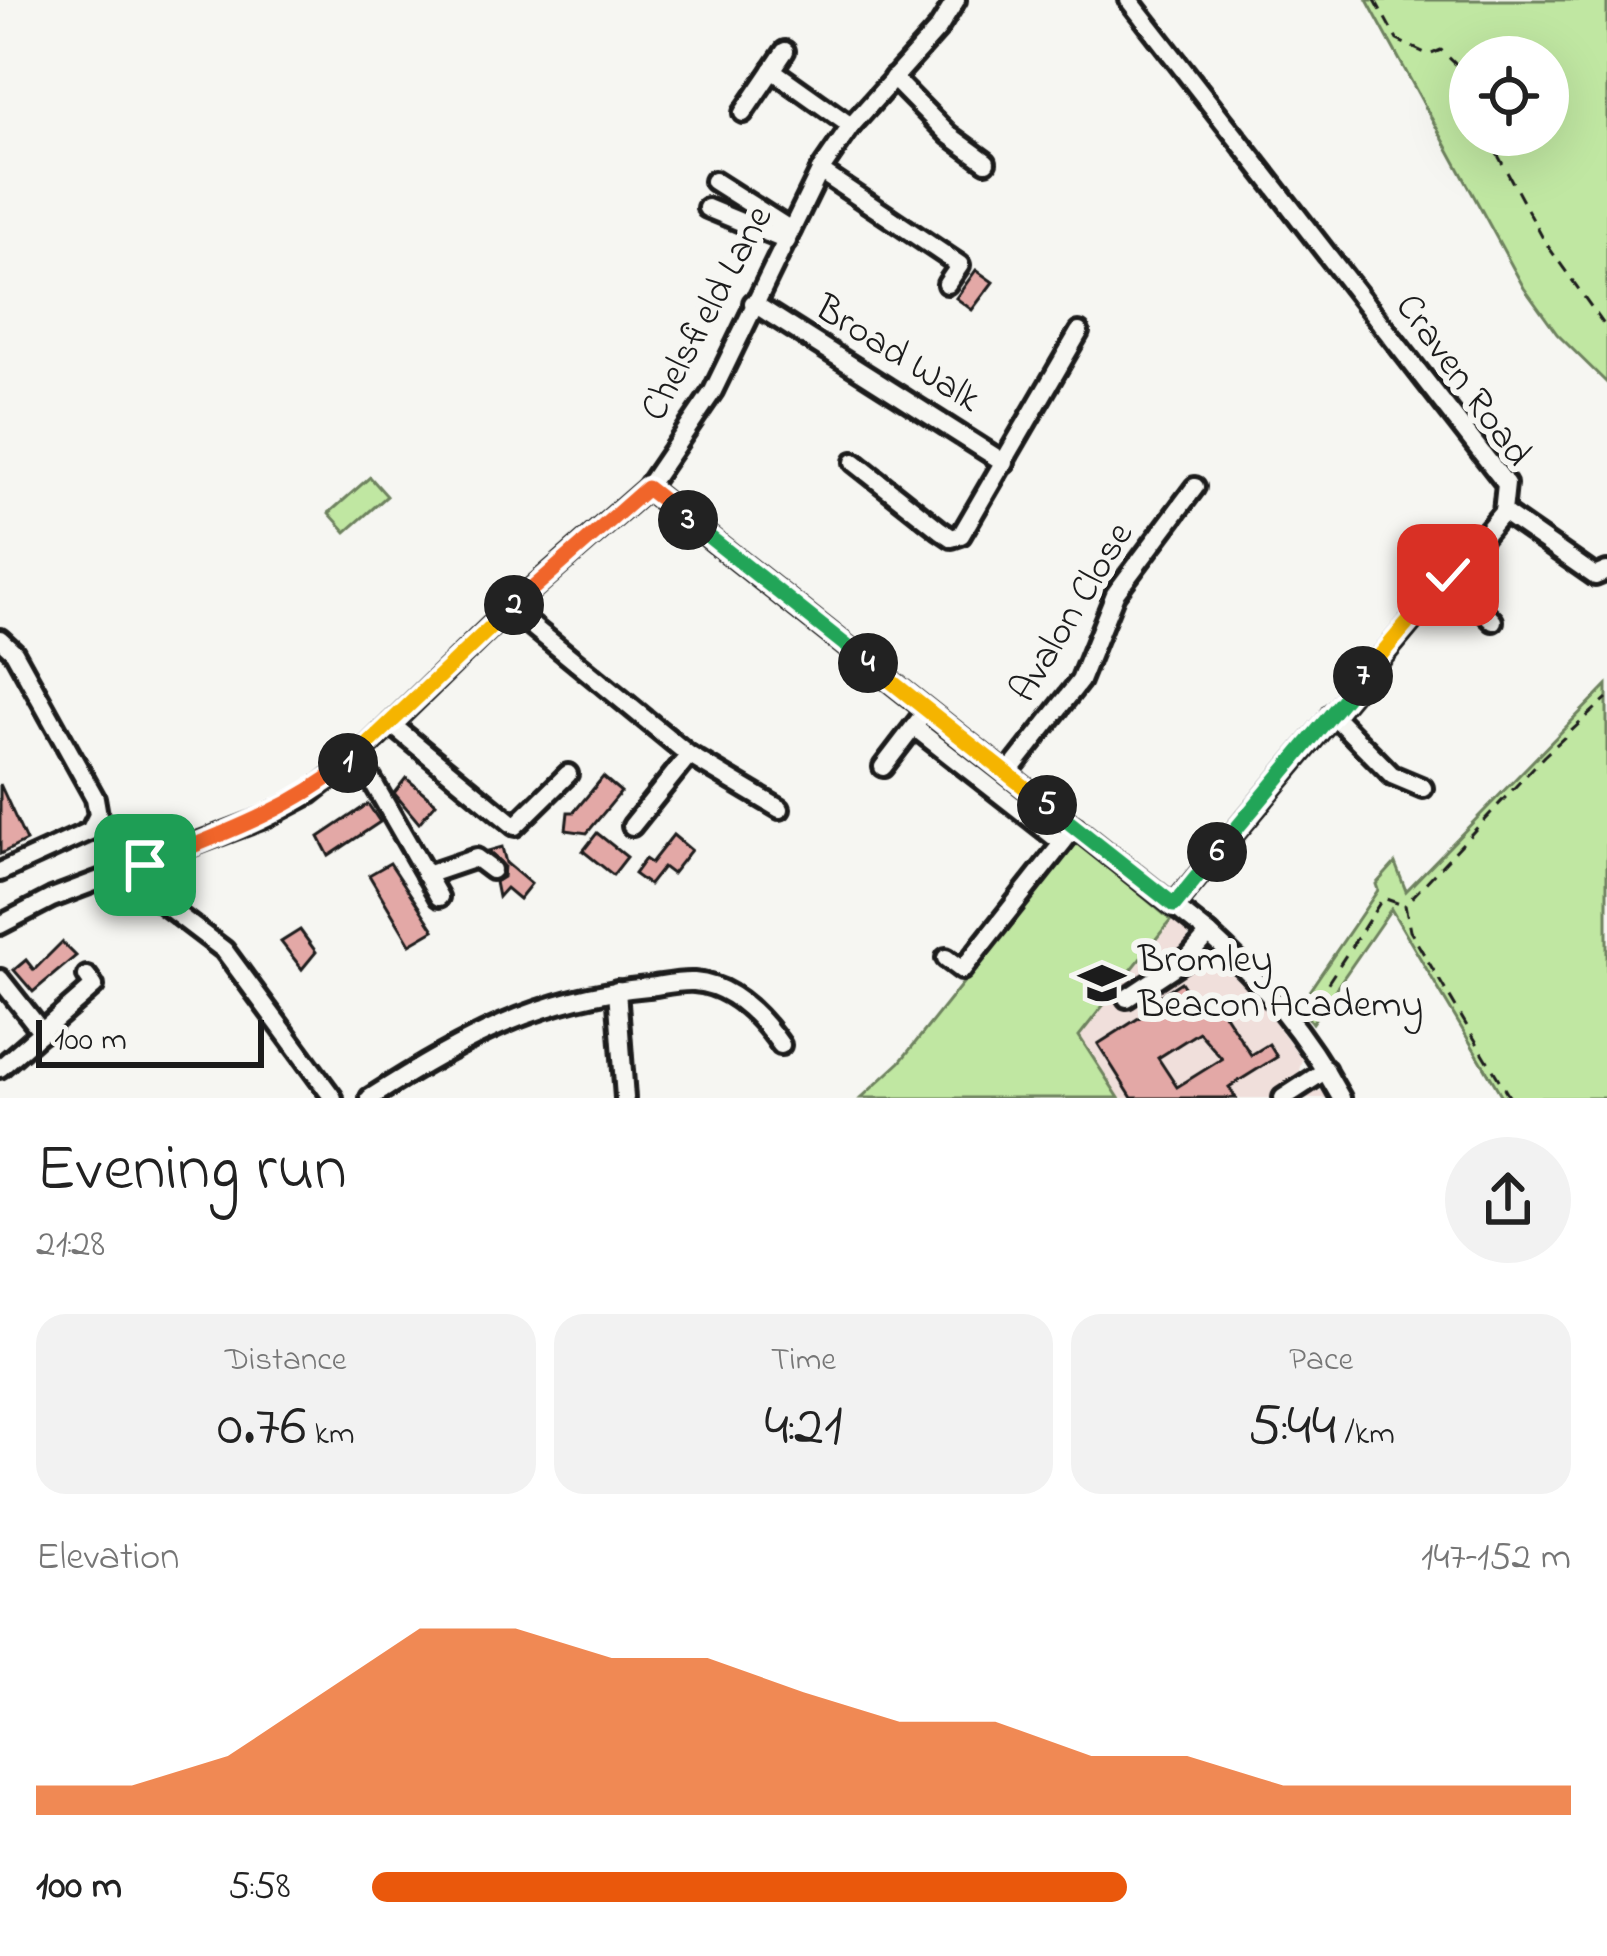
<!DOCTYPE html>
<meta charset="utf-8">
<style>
body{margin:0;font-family:"Indie Flower",sans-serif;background:#f2f2f2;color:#222;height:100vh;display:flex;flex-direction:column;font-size:45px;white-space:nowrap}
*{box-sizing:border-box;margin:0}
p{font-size:39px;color:#767676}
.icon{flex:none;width:66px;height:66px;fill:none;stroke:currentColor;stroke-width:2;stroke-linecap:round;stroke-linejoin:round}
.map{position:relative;height:1098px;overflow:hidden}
.drawer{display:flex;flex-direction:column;background:#fff;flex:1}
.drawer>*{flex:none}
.fabs{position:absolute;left:1449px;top:36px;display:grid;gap:24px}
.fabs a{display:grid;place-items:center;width:120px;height:120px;border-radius:50%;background:#fff;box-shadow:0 12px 48px #0002;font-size:60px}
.scale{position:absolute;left:36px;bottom:30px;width:228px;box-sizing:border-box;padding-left:12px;border:6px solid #1c1c1c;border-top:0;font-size:33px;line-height:42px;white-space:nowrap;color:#1c1c1c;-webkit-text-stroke:9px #f6f6f2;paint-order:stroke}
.pin{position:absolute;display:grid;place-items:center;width:102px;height:102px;color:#fff;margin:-51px;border-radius:24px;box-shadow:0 6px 18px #0006}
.km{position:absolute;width:60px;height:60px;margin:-30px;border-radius:50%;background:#222;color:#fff;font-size:33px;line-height:60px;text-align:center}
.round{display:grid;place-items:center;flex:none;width:126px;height:126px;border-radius:63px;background:#f2f2f2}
.summary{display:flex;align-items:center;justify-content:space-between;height:204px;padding:0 36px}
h1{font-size:66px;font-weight:600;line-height:90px}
.figures{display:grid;grid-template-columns:repeat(3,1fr);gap:18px;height:204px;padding:12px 36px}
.figures div{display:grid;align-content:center;border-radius:30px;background:#f2f2f2;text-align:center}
.figures b{font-size:60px;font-weight:600}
.figures small{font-size:33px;font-weight:400}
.figures p{font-size:33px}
.chart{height:336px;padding:24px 36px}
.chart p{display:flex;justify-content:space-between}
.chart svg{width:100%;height:216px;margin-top:12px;fill:#ea580c;opacity:.7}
ul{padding:0 36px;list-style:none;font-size:39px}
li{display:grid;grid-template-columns:192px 144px 1fr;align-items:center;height:90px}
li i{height:30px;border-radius:15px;background:#ea580c}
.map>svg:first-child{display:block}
</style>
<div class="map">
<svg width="1607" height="1098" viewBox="0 0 1607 1098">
<rect width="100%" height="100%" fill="#f6f6f2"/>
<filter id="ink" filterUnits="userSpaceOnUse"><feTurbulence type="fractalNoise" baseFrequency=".00833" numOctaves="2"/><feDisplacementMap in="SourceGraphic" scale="24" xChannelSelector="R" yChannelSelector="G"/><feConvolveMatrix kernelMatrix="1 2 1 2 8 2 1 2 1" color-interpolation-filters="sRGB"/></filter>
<g filter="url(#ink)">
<path fill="#f0dfdb" d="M1076 841 1189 934 1184 953 1193 961 1211 953 1262 1005 1302 1059 1296 1082 1301 1091H1322L1326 1098H923Z"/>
<g fill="#c0e7a2" stroke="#6e825f" stroke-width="3" fill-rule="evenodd">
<path d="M1367 0H1607V383L1557 334 1524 288ZM1470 57H1548V135H1470Z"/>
<path d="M370 477 387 496 346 532 329 513Z"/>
<path d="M1607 685V1098H1503L1391 909 1312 1023 1299 1006 1378 890 1376 884 1395 863 1406 891Z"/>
<path d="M1076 841 1171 920 1079 1036 1119 1098H861L900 1062Z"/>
</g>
<g fill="#e3a8a6" stroke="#1c1c1c" stroke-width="3" fill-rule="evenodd">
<path d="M976 270 993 282 972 310 956 298Z"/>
<path d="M603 777 621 792 587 833 566 830 568 812H574Z"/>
<path d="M406 778 436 803 419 823 394 793Z"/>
<path d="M0 784 26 841 0 854Z"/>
<path d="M368 804 380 822 329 856 319 837Z"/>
<path d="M597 833 627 857 613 875 583 851Z"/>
<path d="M673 835 691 850 672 874 663 867 649 885 634 874 645 859 651 863Z"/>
<path d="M502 847 506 863 531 884 519 899 506 888 498 897 495 882 503 877 504 866 488 851Z"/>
<path d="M390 863 434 930 410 944 369 875Z"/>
<path d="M300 930 316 952 302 969 281 942Z"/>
<path d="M62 942 76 956 33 992 14 970 26 960 34 970Z"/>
<path d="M1181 982 1193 1000 1209 990 1251 1055 1269 1044 1277 1057 1229 1087 1236 1098H1132L1098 1044 1156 1007 1152 1001ZM1199 1032 1222 1059 1177 1087 1158 1058Z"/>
</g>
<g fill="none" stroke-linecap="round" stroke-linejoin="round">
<defs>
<g id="minor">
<path d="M1129 0 1506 484 1503 512 1174 905"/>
<path d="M772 70 851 126"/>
<path d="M893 78 949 135 986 162"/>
<path d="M743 113 785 51"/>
<path d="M820 171 960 265 947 284"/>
<path d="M714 181 791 230"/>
<path d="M707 208 787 241"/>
<path d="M753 303 1005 463"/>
<path d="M854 462 940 530 952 538 961 535 1079 332"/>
<path d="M647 488 1209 934C1263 983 1306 1034 1341 1098"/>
<path d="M1503 512 1595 576 1607 571"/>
<path d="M1448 575 1493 621"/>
<path d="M510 608 689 755 780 809"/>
<path d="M0 639 14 652 95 798 98 815 90 831 0 872"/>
<path d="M1332 714 1392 775 1423 788"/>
<path d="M391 724 515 826 568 774"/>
<path d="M914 727 1062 843"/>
<path d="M358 756 439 897"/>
<path d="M883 767 919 720"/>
<path d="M1007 774 1080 681 1115 594 1195 487"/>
<path d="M632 826 689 755"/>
<path d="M145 864 157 899 224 950 333 1098"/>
<path d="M426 875 476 858 492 870"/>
<path d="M0 925 52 898 264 818 310 794 358 756 510 608 647 488 713 391 820 171 851 126 938 29 956 0"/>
<path d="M946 958 962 970 1075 827"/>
<path d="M0 979 42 1032"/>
<path d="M617 990 625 1098"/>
<path d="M1127 998 1189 957 1209 934"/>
<path d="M0 1068 94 986 87 976"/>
<path d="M370 1098C460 1040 539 997 648 987 663 985 680 981 694 982 731 985 761 1016 781 1045"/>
<path d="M1283 1098 1326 1070"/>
</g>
</defs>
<use href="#minor" stroke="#1c1c1c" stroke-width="26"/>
<g stroke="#1c1c1c" stroke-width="3" stroke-dasharray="12 9" stroke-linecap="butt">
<path d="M1375 0 1397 40 1429 55 1441 50 1470 78"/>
<path d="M1487 135 1545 242 1607 329"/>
<path d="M1305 1018 1383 898 1403 905"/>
<path d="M1510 1098 1410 931 1405 905 1544 756 1607 698"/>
</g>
<use href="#minor" stroke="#f6f6f2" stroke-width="16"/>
</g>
</g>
<g fill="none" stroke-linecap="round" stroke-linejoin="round" filter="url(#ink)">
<defs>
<path id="split-1" d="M145 865C217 836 287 812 348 763"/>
<path id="split-2" d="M348 763 514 605"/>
<path id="split-3" d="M514 605 647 488 688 520"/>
<path id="split-4" d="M688 520 868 663"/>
<path id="split-5" d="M868 663 1047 805"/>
<path id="split-6" d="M1047 805 1174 905 1217 852"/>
<path id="split-7" d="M1217 852 1363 676"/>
<path id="split-8" d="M1363 676 1448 575"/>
</defs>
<use href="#split-1" stroke="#fff" stroke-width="24"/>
<use href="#split-2" stroke="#fff" stroke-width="24"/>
<use href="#split-3" stroke="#fff" stroke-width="24"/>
<use href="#split-4" stroke="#fff" stroke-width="24"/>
<use href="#split-5" stroke="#fff" stroke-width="24"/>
<use href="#split-6" stroke="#fff" stroke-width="24"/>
<use href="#split-7" stroke="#fff" stroke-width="24"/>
<use href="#split-8" stroke="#fff" stroke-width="24"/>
<use href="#split-1" stroke="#f0652b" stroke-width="15"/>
<use href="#split-2" stroke="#f5b400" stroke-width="15"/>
<use href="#split-3" stroke="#f0652b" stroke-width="15"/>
<use href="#split-4" stroke="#22a559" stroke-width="15"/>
<use href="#split-5" stroke="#f5b400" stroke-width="15"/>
<use href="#split-6" stroke="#22a559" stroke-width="15"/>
<use href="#split-7" stroke="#22a559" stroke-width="15"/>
<use href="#split-8" stroke="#f5b400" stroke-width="15"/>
</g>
<defs>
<symbol id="school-bare" viewBox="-9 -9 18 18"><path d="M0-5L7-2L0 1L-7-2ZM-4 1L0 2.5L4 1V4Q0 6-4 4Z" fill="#1c1c1c" stroke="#f6f6f2" stroke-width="2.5" paint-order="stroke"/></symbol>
</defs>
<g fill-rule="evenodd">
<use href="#school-bare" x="1069" y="950" width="66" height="66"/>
</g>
<g text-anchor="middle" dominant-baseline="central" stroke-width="12" stroke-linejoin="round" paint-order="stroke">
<g font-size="39" fill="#1c1c1c" stroke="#f6f6f2">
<text transform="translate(708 314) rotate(-62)">Chelsfield Lane</text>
<text transform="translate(897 355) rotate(32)">Broad Walk</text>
<text transform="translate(1462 381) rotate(54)">Craven Road</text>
<text transform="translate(1073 613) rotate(-59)">Avalon Close</text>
</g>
<g font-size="39" fill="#1c1c1c" stroke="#f6f6f2" text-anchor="start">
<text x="1138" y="961">Bromley<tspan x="1138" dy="45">Beacon Academy</tspan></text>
</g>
</g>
</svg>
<div class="fabs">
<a><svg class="icon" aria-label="locate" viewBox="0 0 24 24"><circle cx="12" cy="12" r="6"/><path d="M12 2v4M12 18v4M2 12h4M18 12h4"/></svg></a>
</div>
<div class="scale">100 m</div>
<div class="pin" style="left:145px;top:865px;background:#1e9e55"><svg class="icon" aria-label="arrive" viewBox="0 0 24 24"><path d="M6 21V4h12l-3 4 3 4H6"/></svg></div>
<div class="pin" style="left:1448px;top:575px;background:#d93025"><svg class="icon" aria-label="check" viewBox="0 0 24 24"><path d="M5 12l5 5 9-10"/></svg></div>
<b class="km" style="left:348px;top:763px">1</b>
<b class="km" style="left:514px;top:605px">2</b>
<b class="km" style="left:688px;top:520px">3</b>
<b class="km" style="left:868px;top:663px">4</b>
<b class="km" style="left:1047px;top:805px">5</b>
<b class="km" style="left:1217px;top:852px">6</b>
<b class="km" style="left:1363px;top:676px">7</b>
</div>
<section class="drawer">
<div class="summary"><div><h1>Evening run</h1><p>21:28</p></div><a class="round"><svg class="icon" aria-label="share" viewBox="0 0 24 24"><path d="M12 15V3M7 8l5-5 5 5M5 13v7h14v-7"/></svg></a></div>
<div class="figures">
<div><p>Distance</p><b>0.76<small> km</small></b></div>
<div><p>Time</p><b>4:21</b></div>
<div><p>Pace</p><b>5:44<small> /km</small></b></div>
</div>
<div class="chart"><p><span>Elevation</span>147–152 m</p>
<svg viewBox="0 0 160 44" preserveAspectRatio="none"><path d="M0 44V38L10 38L20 32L30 19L40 6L50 6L60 12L70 12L80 19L90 25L100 25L110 32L120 32L130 38L140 38L150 38L160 38V44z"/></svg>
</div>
<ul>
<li><b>100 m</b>5:58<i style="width:63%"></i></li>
</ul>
</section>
